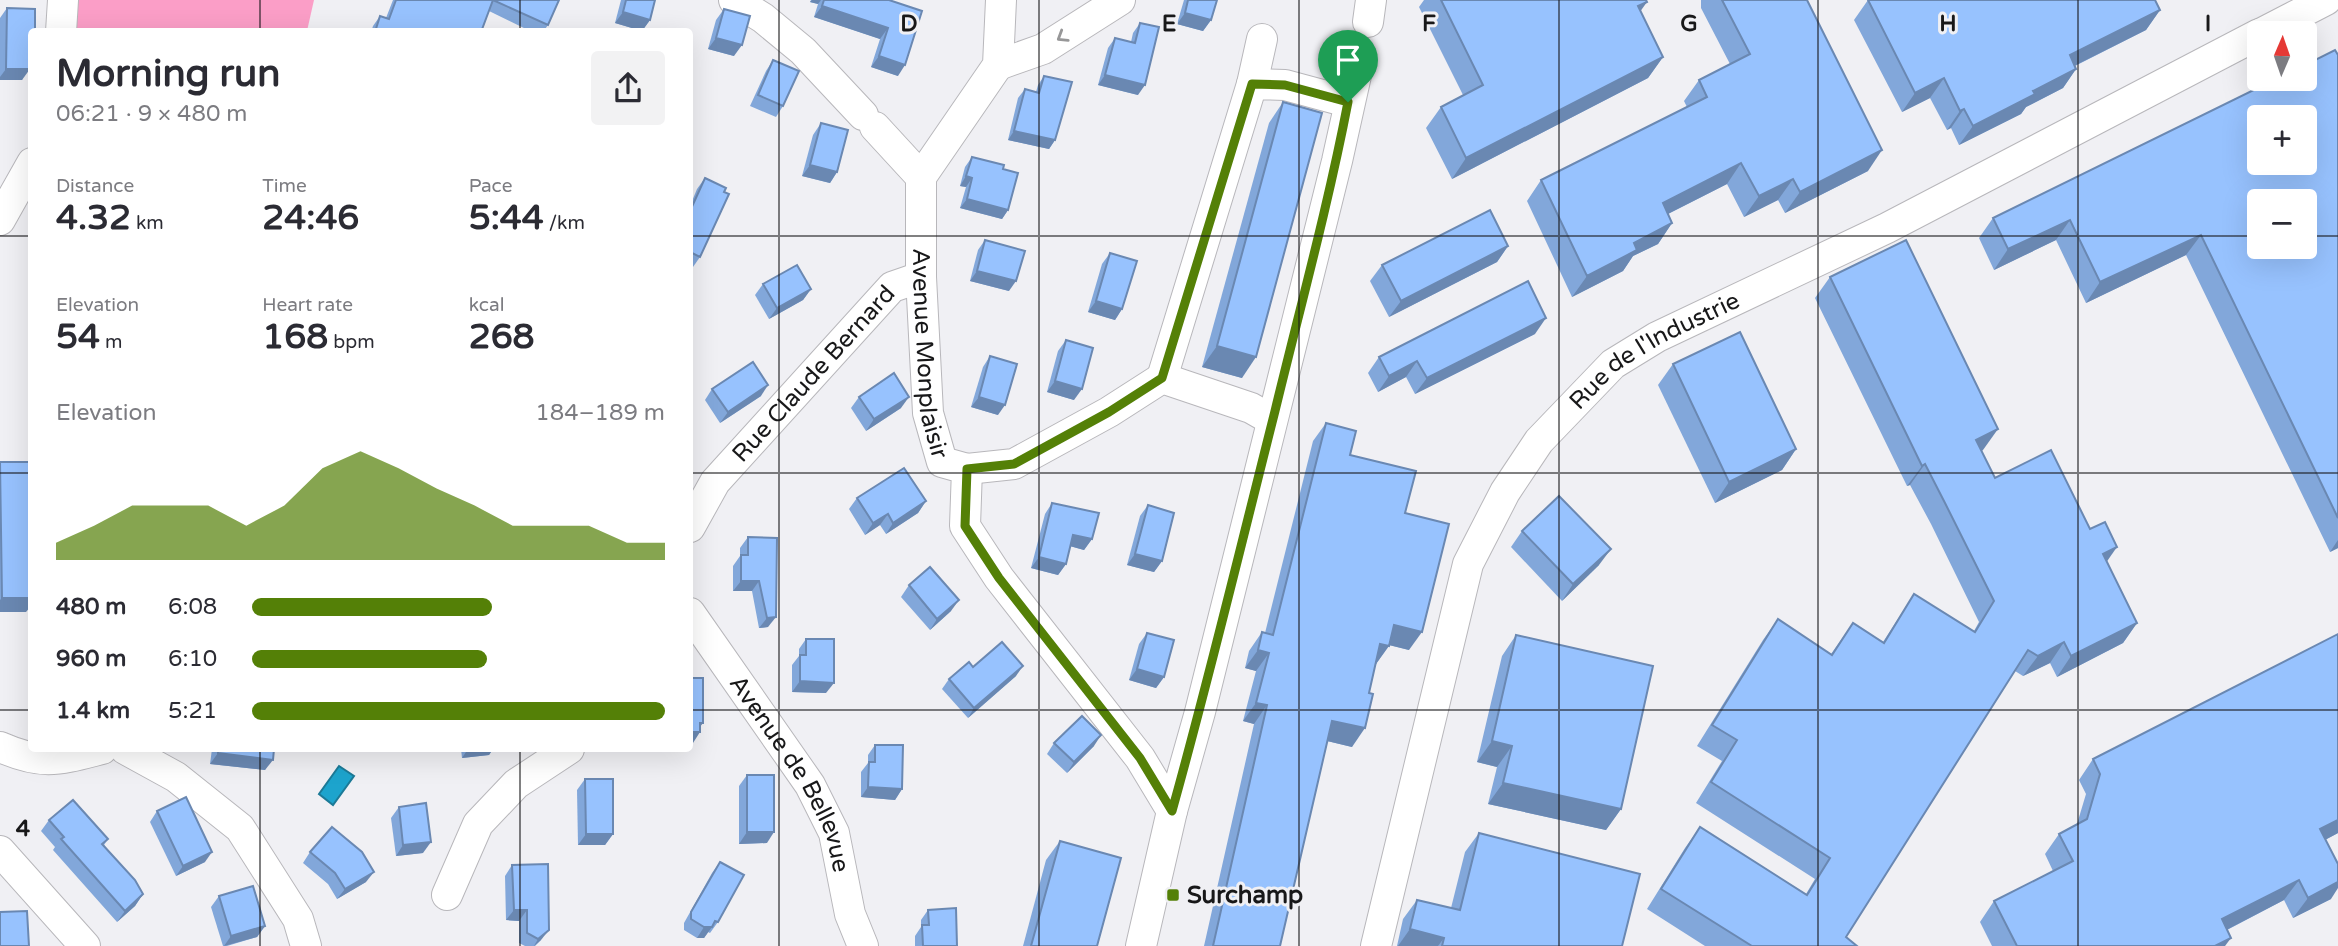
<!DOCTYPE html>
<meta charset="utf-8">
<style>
body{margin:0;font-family:"Varela Round",sans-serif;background:#f2f2f3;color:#2b2b33;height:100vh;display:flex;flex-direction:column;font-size:26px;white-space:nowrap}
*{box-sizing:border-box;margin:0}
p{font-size:23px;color:#7c7c81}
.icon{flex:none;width:38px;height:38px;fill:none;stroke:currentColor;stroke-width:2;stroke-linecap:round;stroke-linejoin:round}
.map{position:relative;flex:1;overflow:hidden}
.side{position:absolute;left:28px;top:28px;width:665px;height:724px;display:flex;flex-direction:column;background:#fff;border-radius:7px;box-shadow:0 7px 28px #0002}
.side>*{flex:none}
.needle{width:46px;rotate:2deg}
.fabs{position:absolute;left:2247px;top:21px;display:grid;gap:14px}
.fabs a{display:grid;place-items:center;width:70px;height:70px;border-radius:7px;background:#fff;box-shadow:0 7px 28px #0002;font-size:35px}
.pin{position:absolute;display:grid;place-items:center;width:60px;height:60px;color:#fff;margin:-72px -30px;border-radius:50% 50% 50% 0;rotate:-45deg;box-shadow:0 0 7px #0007}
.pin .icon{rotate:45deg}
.round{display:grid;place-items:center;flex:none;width:74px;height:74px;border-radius:7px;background:#f2f2f3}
.headline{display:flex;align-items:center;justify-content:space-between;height:119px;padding:0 28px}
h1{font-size:38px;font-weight:700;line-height:52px}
.metrics{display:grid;grid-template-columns:repeat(3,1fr);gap:10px;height:119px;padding:7px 28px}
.metrics div{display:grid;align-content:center}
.metrics b{font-size:35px;font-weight:700}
.metrics small{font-size:19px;font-weight:400}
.metrics p{font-size:19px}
.chart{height:196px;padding:14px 28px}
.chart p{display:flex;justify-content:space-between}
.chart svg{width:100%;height:126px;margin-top:7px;fill:#548007;opacity:.7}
ul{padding:0 28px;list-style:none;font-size:23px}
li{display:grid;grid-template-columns:112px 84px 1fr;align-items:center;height:52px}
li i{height:18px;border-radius:9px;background:#548007}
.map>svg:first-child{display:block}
</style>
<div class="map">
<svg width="2338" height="946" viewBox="0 0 2338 946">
<rect width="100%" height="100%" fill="#f0f0f4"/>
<path fill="#fb9ec7" d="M74 0H314L307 31H73Z"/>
<path fill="#1da4cd" stroke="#1c7a97" stroke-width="2" d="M339 766 354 776 333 805 319 794Z"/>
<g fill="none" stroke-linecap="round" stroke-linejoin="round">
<defs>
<g id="minor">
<path d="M734 0 763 18 803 51 863 115"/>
<path id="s1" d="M1001 0 998 65 921 177V277L928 413 942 462 967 469 965 526 999 578 1140 758 1172 811"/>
<path d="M1368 22 1371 0"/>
<path d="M61 32 63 0"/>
<path d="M2262 33 2326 0"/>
<path d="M998 65 1043 49 1120 0"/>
<path d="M1252 84 1262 39"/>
<path d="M875 127 921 177"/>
<path d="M0 220 32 163"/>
<path d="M1162 378 1252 84 1285 85 1348 102"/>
<path d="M967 469 1014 464 1109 412 1162 378 1251 408 1272 420"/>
<path id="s2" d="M690 527 715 482 892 287 921 277"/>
<path id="s3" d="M690 613 810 785 834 833 850 914 863 946"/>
<path d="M0 747C43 766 59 760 102 749"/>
<path d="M125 749 176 777 240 828 298 919 306 946"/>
<path d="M0 851 85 946"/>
<path d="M447 895 478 824 516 784 569 749"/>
<path d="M1141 946 1172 811 1200 712 1337 161 1359 62"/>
<path id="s4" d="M1376 946 1468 564 1505 492 1539 441 1613 364 1657 337 1887 228 2259 34"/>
</g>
</defs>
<use href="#minor" stroke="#b8b7bb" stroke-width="32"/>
<use href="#minor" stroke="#fff" stroke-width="30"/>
</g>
<g fill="#82a7da">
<path d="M393 0H559L548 25 543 32H532L489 11 481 32H371L373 26 380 16 386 18Z"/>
<path d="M621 0H655L650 20 642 31 615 23Z"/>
<path d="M811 0H889L898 76 871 67 880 39 814 17 818 4 810 2Z"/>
<path d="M1184 0H1217L1211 20 1203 31 1177 24Z"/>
<path d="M1424 0H1646L1640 11 1663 57 1648 78 1452 179 1426 128 1441 107 1463 95 1419 7Z"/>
<path d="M1701 0H1807L1868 171 1785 213 1778 200 1744 217 1727 184 1668 214 1672 223 1658 244 1633 256 1623 271 1572 297 1527 201 1541 180 1687 107 1684 101 1699 80 1730 64 1701 8Z"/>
<path d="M1868 0 2160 10 2146 30 2075 66 2076 69 2063 88 2026 107 2021 114 1959 145 1951 128 1947 130 1930 98 1902 112 1854 20Z"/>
<path d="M7 8 32 32V56L22 80H0V18Z"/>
<path d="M724 9 734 56 708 49 716 20Z"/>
<path d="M1140 23 1138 95 1098 85 1108 48 1115 38 1131 42 1133 33Z"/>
<path d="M2338 55V548L2330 552 2186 255 2086 303 2056 240 1994 270 1979 238 1993 218Z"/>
<path d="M773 60 783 106 776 117 750 106 766 71Z"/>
<path d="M1044 76 1055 140 1049 149 1008 140 1018 98 1025 89 1036 92 1038 85Z"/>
<path d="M1283 102 1242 378 1202 367 1269 123Z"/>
<path d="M821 123 837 172 830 183 802 176 813 135Z"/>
<path d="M972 157 1008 210 1002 219 960 208 966 187 960 186 965 167Z"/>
<path d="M705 178 700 257 693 267 690 266V206L697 189Z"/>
<path d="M985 240 1009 291 970 281 978 250Z"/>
<path d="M1508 246 1497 262 1389 317 1370 281 1382 265Z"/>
<path d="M1110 253 1122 309 1115 320 1088 312 1102 264Z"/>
<path d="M1830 277 1983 450 1981 451 1995 478 2107 562 2137 623 2123 643 2057 677 2050 663 2023 676 2015 671 1846 937 1857 946H1705L1647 909 1685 848 1700 827 1806 894 1815 879 1696 803 1722 761 1697 746 1763 640 1778 619 1831 654 1853 623 1883 642 1914 594 1974 631 1979 622 1931 524 1910 485 1907 486 1815 298Z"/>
<path d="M763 284 811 289 803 300 769 319 755 295Z"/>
<path d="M1535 334 1415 394 1406 377 1378 392 1368 373 1379 357Z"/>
<path d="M1066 340 1074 400 1047 392 1058 351Z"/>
<path d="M990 356 998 415 971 407 983 367Z"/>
<path d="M1673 364 1796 449 1782 470 1715 503 1658 385Z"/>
<path d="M712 389 761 396 720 423 705 400Z"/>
<path d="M859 397 901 408 866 431 851 408Z"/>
<path d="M1326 423 1350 455 1405 513 1409 650 1389 645 1376 664H1375L1352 747 1327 741 1280 946H1204L1254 724 1243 721 1256 671 1245 668 1249 651 1262 632 1265 633 1313 441Z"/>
<path d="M0 462 26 612H0Z"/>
<path d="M857 498 926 501 918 513 886 534 880 525 865 535 849 509Z"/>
<path d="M1052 503 1092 539 1084 550 1070 546 1066 564 1058 575 1031 568 1045 514Z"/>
<path d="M1148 505 1162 561 1154 572 1127 565 1140 516Z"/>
<path d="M1522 531 1599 565 1562 601 1511 547Z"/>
<path d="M748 537 777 538 768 627 759 628 752 591H733V566L740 556V548Z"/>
<path d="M909 585 951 611 930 630 901 597Z"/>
<path d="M1147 633 1164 677 1156 688 1129 680 1139 644Z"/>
<path d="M2338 634V833L2325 840 2331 899 2293 918 2284 900 2227 930 2225 946H1992L1980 922 1994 901 2053 871 2045 854 2059 834 2077 824 2086 794 2079 780 2093 759Z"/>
<path d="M1516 635 1621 809 1606 830 1488 804 1497 767 1477 762 1502 656Z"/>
<path d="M806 639 826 693 792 692V665L799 656V649Z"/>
<path d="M973 667 1016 676 968 718 942 689 949 679Z"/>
<path d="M1054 743 1094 746 1067 773 1047 754Z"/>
<path d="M875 745 902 789 895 800 861 797V772L868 763V755Z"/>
<path d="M212 749H274L265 770 210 764Z"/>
<path d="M461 749H493L489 755 462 758Z"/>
<path d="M747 775 767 843 739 844V786Z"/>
<path d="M585 779 613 834 605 845H578L577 790Z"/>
<path d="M399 807 423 853 396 856 391 818Z"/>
<path d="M157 811 205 862 176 876 150 822Z"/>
<path d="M49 820 108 839 104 845 143 894 135 906 117 922 53 850 55 847 41 831Z"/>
<path d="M1479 833 1622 946H1397L1403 919 1417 900 1451 908 1465 852Z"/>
<path d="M1060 841 1097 946H1023L1046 860Z"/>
<path d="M310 852 366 882 337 899 328 884 303 863Z"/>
<path d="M720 862 718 922 710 933 708 932 704 938H697L684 930V923L712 873Z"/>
<path d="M512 865 541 940 535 946H525L519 943V921L506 920 505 876Z"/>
<path d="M219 896 265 926 257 937 227 946H223L211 907Z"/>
<path d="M928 910 957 946H915V936L921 927V920Z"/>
</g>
<g fill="#6a88b2">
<path d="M812 0H821L818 4 810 2Z"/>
<path d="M1647 2 1632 23 1638 6Z"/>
<path d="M822 6 888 28 880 39 814 17Z"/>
<path d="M2160 10 2146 30 2056 75 2070 55Z"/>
<path d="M623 12 650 20 642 31 615 23Z"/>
<path d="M1185 13 1211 20 1203 31 1177 24Z"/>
<path d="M716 38 742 45 734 56 708 49Z"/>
<path d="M879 56 905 65 898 76 871 67Z"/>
<path d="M1663 57 1648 78 1452 179 1466 158Z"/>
<path d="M6 69H30L22 80H0V77Z"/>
<path d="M2076 69 2063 88 2026 107 2021 114 1959 145 1973 126 2033 91Z"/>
<path d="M1105 75 1145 85 1138 95 1098 85Z"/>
<path d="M1944 78 1930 98 1902 112 1915 93Z"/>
<path d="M1964 109 1951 128 1947 130 1960 111Z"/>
<path d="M1014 131 1055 140 1049 149 1008 140Z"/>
<path d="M1882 150 1868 171 1785 213 1800 192Z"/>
<path d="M1741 163 1727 184 1648 224 1663 203Z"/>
<path d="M810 165 837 172 830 183 802 176Z"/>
<path d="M966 176 972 178 966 187 960 186Z"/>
<path d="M1793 179 1778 200 1744 217 1759 196Z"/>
<path d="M967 199 1008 210 1002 219 960 208Z"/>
<path d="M2070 220 2056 240 1994 270 2008 249Z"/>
<path d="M1672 223 1658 244 1633 256 1623 271 1572 297 1587 276 1634 243Z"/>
<path d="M2201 235 2186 255 2086 303 2100 282Z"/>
<path d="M1508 246 1497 262 1389 317 1401 301Z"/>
<path d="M977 271 1016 281 1009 291 970 281Z"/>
<path d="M811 289 803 300 769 319 777 308Z"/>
<path d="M1096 301 1122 309 1115 320 1088 312Z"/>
<path d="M1546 318 1535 334 1415 394 1427 378Z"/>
<path d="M1217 346 1256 357 1242 378 1202 367Z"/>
<path d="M1417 361 1406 377 1378 392 1389 376Z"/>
<path d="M1055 381 1082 389 1074 400 1047 392Z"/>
<path d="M768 385 761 396 720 423 728 412Z"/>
<path d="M909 397 901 408 866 431 874 419Z"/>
<path d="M979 397 1005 405 998 415 971 407Z"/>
<path d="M1998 429 1983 450 1961 460 1976 440Z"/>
<path d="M1796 449 1782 470 1715 503 1729 482Z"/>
<path d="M1925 464 1910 485 1907 486 1922 466Z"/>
<path d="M926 501 918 513 886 534 893 523Z"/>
<path d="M888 514 880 525 865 535 873 523Z"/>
<path d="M1073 535 1092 539 1084 550 1066 545Z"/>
<path d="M2338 540V548L2330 552Z"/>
<path d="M2117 547 2103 567V554Z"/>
<path d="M1611 549 1599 565 1562 601 1573 584Z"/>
<path d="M1135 554 1162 561 1154 572 1127 565Z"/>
<path d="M1039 557 1066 564 1058 575 1031 568Z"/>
<path d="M741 581H759L752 591H733Z"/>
<path d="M2 598H32V605L26 612H0V600Z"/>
<path d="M959 600 951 611 930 630 937 619Z"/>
<path d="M776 617 768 627 759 628 767 618Z"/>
<path d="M2137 623 2123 643 2057 677 2071 656Z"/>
<path d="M1394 625 1422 632 1409 650 1381 643Z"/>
<path d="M2064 642 2050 663 2023 676 2038 656Z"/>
<path d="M1380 644 1389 646 1376 664 1367 662Z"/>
<path d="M1258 650 1269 653 1256 671 1245 668Z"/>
<path d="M1023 666 1016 676 968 718 974 708Z"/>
<path d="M1137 669 1164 677 1156 688 1129 680Z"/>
<path d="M800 681 834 683 826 693 792 692Z"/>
<path d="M1256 703 1267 705 1254 724 1243 721Z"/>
<path d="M1332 721 1365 728 1352 747 1319 739Z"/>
<path d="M700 723H703L696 732H700L693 743H690V732Z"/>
<path d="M1101 735 1094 746 1067 773 1074 762Z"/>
<path d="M1492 741 1512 746 1497 767 1477 762Z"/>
<path d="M468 749H493L489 755 462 758Z"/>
<path d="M218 753 273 760 265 770 210 764Z"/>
<path d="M1503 783 1621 809 1606 830 1488 804Z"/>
<path d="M868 787 902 789 895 800 861 797Z"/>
<path d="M2338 820V833L2306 850 2320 829Z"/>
<path d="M747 832H774L767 843 739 844Z"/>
<path d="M586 834H613L605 845H578Z"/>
<path d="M431 842 423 853 396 856 403 845Z"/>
<path d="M212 852 205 862 176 876 183 866Z"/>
<path d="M374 872 366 882 337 899 345 889Z"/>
<path d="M2299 880 2284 900 2207 940 2222 919Z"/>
<path d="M2338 882V888L2331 899 2293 918 2308 898Z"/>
<path d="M143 894 135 906 117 922 125 911Z"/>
<path d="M514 910H527L519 921 506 920Z"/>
<path d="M265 926 257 937 224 946 231 936Z"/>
<path d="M704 927H712L704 938H697Z"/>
<path d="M1410 929 1444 938 1438 946H1398Z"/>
<path d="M549 930 541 940 534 946 538 939Z"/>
<path d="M2231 938 2225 946H2215Z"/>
</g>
<g fill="#97c2fe" stroke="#6a88b2" stroke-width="2" fill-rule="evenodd">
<path d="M396 0H559L548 25 493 0 481 32H375L380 16 389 19Z"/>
<path d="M626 0H655L650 20 623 12Z"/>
<path d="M824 0H889L922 11 905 65 879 56 888 28 822 6Z"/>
<path d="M1188 0H1217L1211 20 1185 13Z"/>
<path d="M1441 0H1646L1647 2 1638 6 1663 57 1466 158 1441 107 1483 85Z"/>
<path d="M1722 0H1807L1882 150 1800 192 1793 179 1759 196 1741 163 1663 203 1672 223 1634 243 1637 250 1587 276 1541 180 1707 97 1699 80 1750 54Z"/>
<path d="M1868 0H2155L2160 10 2070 55 2076 69 2033 91 2035 94 1973 126 1964 109 1960 111 1944 78 1915 93Z"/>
<path d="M7 8 35 9V32H32L30 69H6Z"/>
<path d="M724 9 750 16 742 45 716 38Z"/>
<path d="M1140 23 1159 27 1145 85 1105 75 1115 38 1135 43Z"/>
<path d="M2335 50 2338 55V518L2201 235 2100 282 2070 220 2008 249 1993 218 2276 79H2305V65ZM2259 117H2305V163H2259ZM2259 201H2305V247H2259Z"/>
<path d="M773 60 799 71 783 106 758 95Z"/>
<path d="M1044 76 1072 82 1055 140 1014 131 1025 89 1039 93Z"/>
<path d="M1283 102 1322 113 1256 357 1217 346Z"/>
<path d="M821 123 848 130 837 172 810 165Z"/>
<path d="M972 157 1004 165 1003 169 1018 173 1008 210 967 199 972 178 966 176Z"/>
<path d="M705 178 726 188 724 192 729 194 700 257 690 252V211Z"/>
<path d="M1490 210 1508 246 1401 301 1382 265Z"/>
<path d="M985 240 1025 251 1016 281 977 271Z"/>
<path d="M1906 240 1998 429 1976 440 1995 478 2051 450 2090 529 2105 522 2117 547 2103 554 2137 623 2071 656 2064 642 2038 656 2028 650 1846 937 1857 946H1752L1661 889 1700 827 1807 895 1830 858 1711 782 1737 740 1712 725 1778 619 1832 655 1853 623 1884 643 1914 594 1975 632 1994 601 1945 503 1925 464 1922 466 1830 277Z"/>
<path d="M1110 253 1137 261 1122 309 1096 301Z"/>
<path d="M797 265 811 289 777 308 763 284Z"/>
<path d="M1528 281 1546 318 1427 378 1417 361 1389 376 1379 357Z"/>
<path d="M1740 332 1796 449 1729 482 1673 364Z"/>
<path d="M1066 340 1093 348 1082 389 1055 381Z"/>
<path d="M990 356 1017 364 1005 405 979 397Z"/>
<path d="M753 362 768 385 728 412 712 389Z"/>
<path d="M894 373 909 397 874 419 859 397Z"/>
<path d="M1326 423 1356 431 1350 455 1416 471 1405 513 1449 524 1422 632 1394 625 1389 646 1380 644 1369 693 1373 694 1365 728 1332 721 1280 946H1213L1267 705 1256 703 1269 653 1258 650 1262 632 1273 635Z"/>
<path d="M0 462H32V598H2Z"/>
<path d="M904 468 926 501 893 523 888 514 873 523 857 498Z"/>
<path d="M1559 496 1611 549 1573 584 1522 531Z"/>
<path d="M1052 503 1099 513 1092 539 1073 535 1066 564 1039 557Z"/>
<path d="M1148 505 1174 513 1162 561 1135 554Z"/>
<path d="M748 537 777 538 776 617 767 618 759 581H741V555H748Z"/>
<path d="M930 567 959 600 937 619 909 585Z"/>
<path d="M1147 633 1174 640 1164 677 1137 669Z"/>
<path d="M2338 634V820L2320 829 2338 864V882L2308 898 2299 880 2222 919 2231 938 2215 946H2017L1994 901 2073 861 2059 834 2087 819 2100 774 2093 759Z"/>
<path d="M1516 635 1653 666 1621 809 1503 783 1512 746 1492 741Z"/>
<path d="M806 639H834V683L800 681V655H806Z"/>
<path d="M1002 642 1023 666 974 708 949 679 969 662 973 667Z"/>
<path d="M690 678H703V723H700V732H690Z"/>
<path d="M1082 716 1101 735 1074 762 1054 743Z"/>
<path d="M875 745H903L902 789 868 787 869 762H875Z"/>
<path d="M218 749H274L273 760 218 753Z"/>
<rect x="747" y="775" width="27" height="57"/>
<path d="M585 779H613V834H586Z"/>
<path d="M186 797 212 852 183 866 157 811Z"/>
<path d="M73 800 108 839 102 844 135 880 143 894 125 911 61 839 64 837 49 820Z"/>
<path d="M426 803 431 842 403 845 399 807Z"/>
<path d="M332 827 362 852 374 872 345 889 335 873 310 852Z"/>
<path d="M1479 833 1640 874 1622 946H1442L1444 938 1410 929 1417 900 1460 910Z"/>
<path d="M1060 841 1121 858 1097 946H1031Z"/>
<path d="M720 862 744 875 718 922 715 921 712 927H704L691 919V912Z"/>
<path d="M548 864 549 930 538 939 527 933V910H514L512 865Z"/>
<path d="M253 886 265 926 231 936 219 896Z"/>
<path d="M956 908 957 946H923L922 925H929L928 910Z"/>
<path d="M27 911 29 946H0V912Z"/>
</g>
<defs><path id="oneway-chevron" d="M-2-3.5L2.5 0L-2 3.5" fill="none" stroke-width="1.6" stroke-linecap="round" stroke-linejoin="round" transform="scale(1.75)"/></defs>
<use stroke="#979798" href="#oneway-chevron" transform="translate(1062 37) rotate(148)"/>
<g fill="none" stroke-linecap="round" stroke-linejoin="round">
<defs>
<path id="route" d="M1252 84 1285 85 1348 102C1328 206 1300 308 1275 411 1241 545 1209 679 1172 811L1140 758 999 578 965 526 967 469 1014 464 1109 412 1162 378Z"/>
</defs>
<use href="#route" stroke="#fff" stroke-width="14"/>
<use href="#route" stroke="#548007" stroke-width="9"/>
</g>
<path fill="none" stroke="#181819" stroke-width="2" stroke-opacity="0.55" d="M260 0V32M520 0V32M779 0V946M1039 0V946M1299 0V946M1559 0V946M1818 0V946M2078 0V946M0 236H32M690 236H2259M2305 236H2338M0 473H32M690 473H2338M0 710H32M690 710H2338M260 749V946M520 749V946"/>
<rect fill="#548007" stroke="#f0f0f4" stroke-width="2.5" x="1166" y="888" width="14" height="14" rx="3.5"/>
<g text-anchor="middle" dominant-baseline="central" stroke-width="6" stroke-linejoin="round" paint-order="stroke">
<g font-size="24" fill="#181819" stroke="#f0f0f4">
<text stroke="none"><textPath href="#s1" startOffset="378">Avenue Monplaisir</textPath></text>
<text stroke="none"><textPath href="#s4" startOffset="684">Rue de l'Industrie</textPath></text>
<text stroke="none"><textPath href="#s2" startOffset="198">Rue Claude Bernard</textPath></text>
<text stroke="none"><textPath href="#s3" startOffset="191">Avenue de Bellevue</textPath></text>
</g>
<g font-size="24" font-weight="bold" fill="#181819" stroke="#f0f0f4" text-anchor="start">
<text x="1187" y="895">Surchamp</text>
</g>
</g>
<g font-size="23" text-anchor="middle" font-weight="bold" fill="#181819" stroke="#f0f0f4" stroke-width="6" stroke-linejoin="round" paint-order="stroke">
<text x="909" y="31">D</text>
<text x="1169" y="31">E</text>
<text x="1429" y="31">F</text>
<text x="1689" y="31">G</text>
<text x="1948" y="31">H</text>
<text x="2208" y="31">I</text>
<text x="23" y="836">4</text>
</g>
</svg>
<div class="fabs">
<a><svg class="needle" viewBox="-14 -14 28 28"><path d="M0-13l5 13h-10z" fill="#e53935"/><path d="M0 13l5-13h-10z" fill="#7c7c81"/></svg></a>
<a>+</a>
<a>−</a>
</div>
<div class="pin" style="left:1348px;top:102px;background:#1e9e55"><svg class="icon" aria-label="arrive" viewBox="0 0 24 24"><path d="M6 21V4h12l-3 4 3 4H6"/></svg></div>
<section class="side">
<div class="headline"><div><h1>Morning run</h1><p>06:21 · 9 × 480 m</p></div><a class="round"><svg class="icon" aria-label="share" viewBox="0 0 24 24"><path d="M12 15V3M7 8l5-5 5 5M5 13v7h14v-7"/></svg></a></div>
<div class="metrics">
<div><p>Distance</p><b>4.32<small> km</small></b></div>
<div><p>Time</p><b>24:46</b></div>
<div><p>Pace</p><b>5:44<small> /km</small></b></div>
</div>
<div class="metrics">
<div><p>Elevation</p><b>54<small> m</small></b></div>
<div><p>Heart rate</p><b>168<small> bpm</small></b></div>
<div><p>kcal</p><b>268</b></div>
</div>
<div class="chart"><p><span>Elevation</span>184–189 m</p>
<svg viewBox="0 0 160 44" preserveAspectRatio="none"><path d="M0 44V38L10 32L20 25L30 25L40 25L50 32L60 25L70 12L80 6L90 12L100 19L110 25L120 32L130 32L140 32L150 38L160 38V44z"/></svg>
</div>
<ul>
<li><b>480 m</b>6:08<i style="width:58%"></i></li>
<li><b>960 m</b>6:10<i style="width:57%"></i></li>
<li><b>1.4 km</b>5:21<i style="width:100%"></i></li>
</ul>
</section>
</div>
